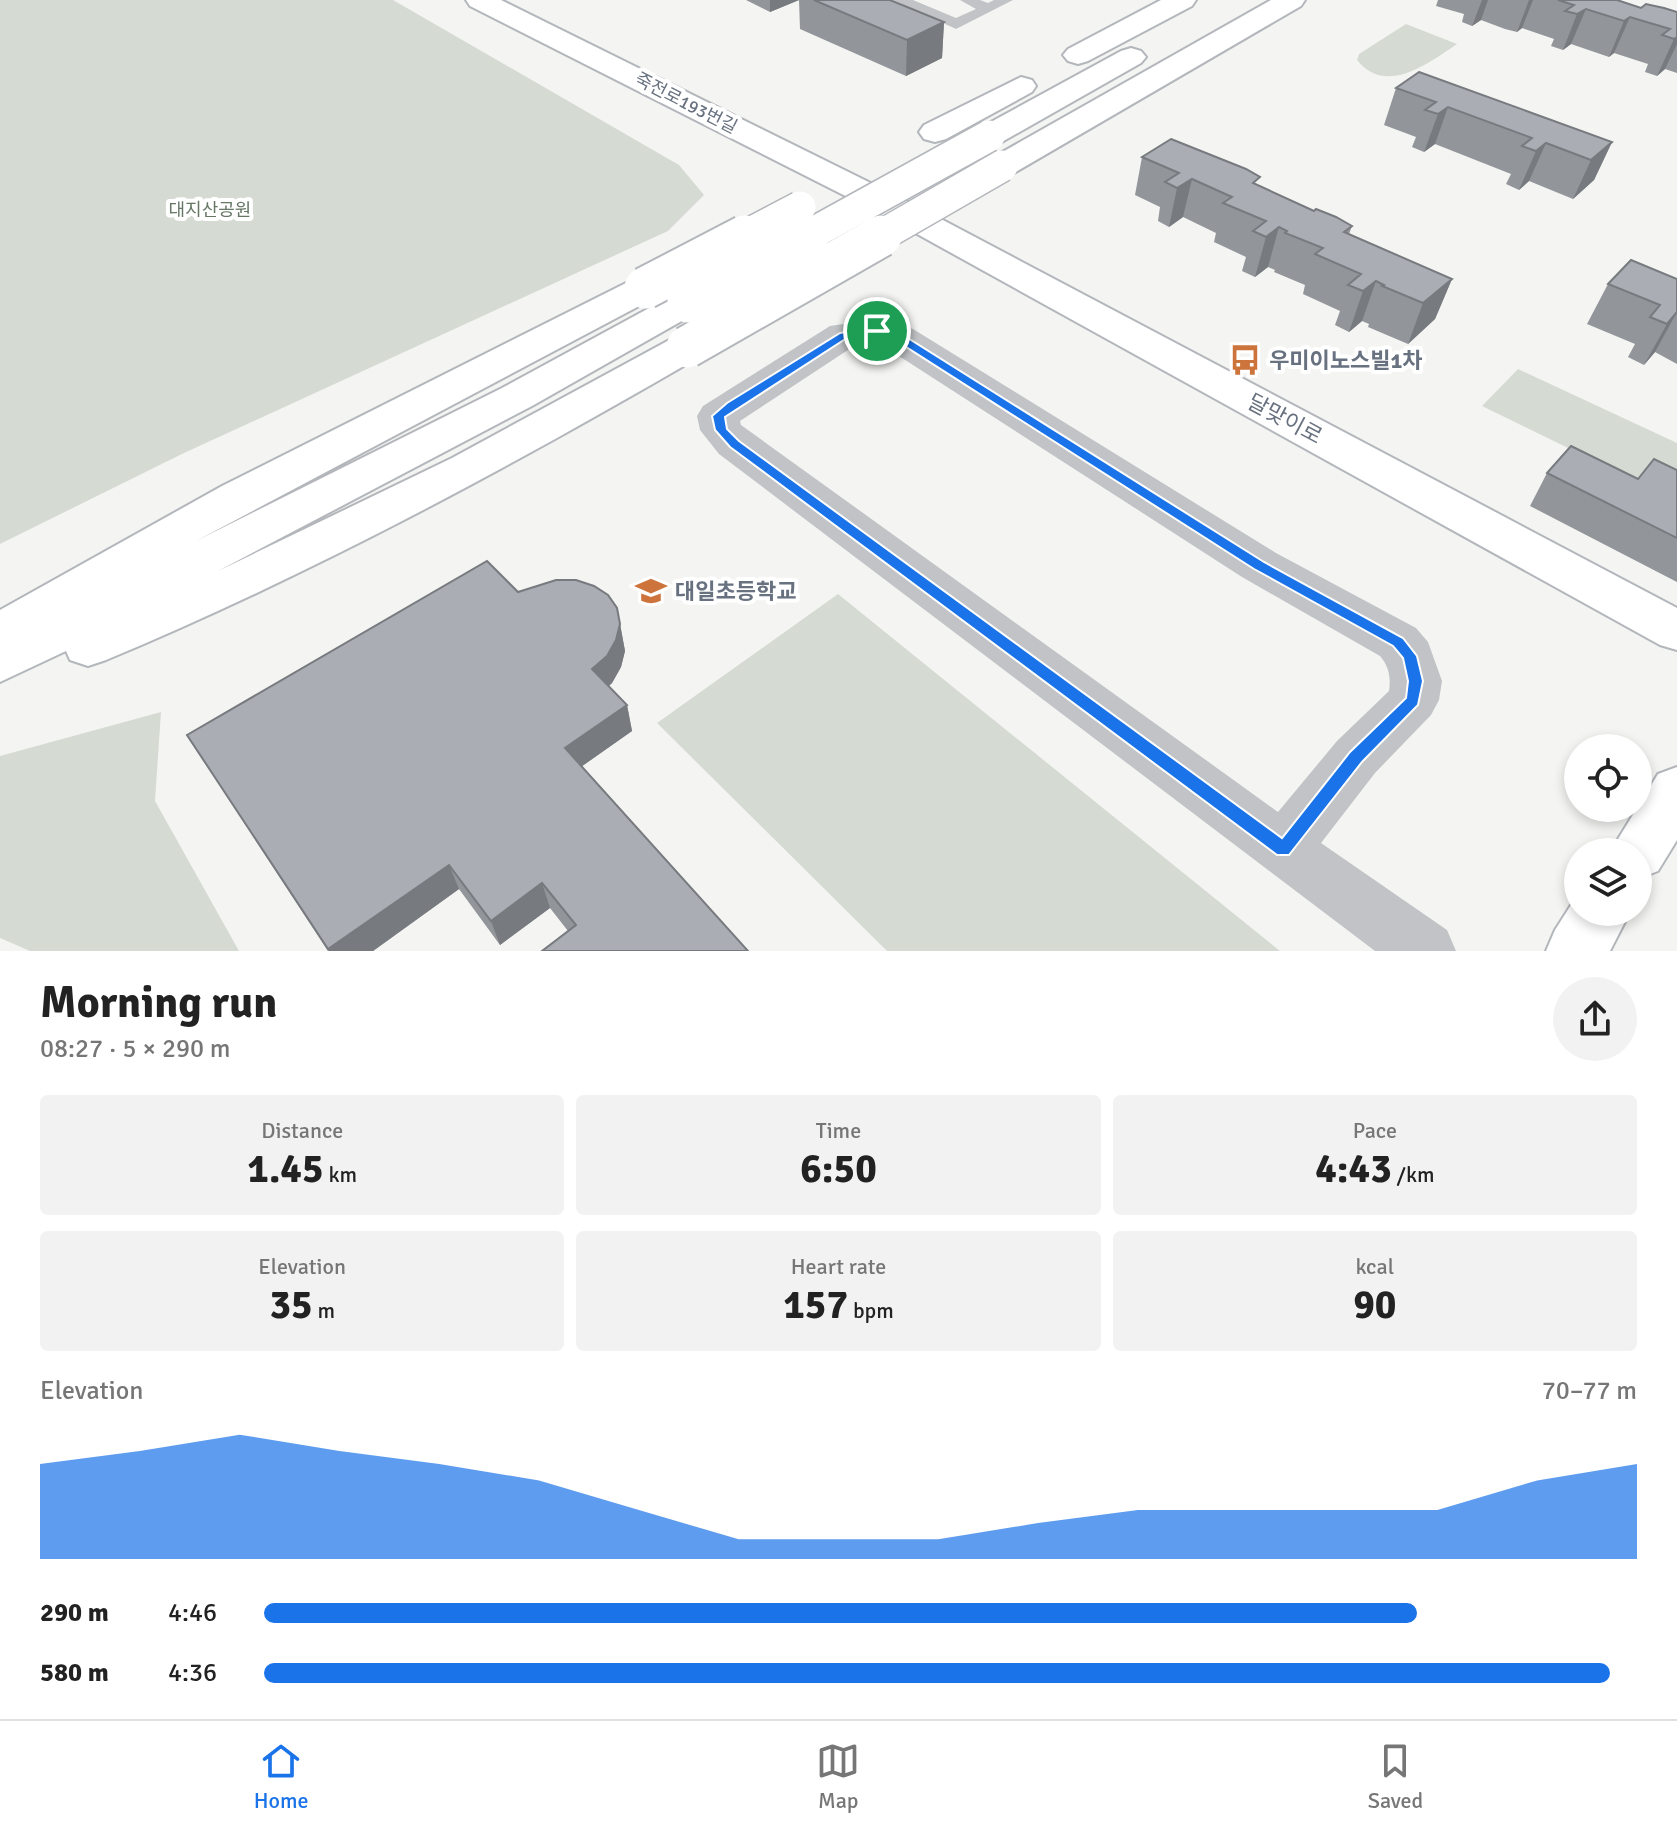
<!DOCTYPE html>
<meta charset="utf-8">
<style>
body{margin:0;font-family:Signika,"Noto Sans KR",sans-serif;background:#f2f2f2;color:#222;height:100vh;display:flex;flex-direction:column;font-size:30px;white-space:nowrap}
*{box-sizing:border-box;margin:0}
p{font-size:26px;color:#767676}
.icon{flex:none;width:44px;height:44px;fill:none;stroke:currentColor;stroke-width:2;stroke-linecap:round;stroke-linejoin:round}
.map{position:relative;height:951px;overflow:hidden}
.details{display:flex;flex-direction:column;background:#fff;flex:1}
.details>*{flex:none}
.buttons{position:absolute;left:1564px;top:734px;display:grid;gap:16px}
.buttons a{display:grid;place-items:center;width:88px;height:88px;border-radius:50%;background:#fff;box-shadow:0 4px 12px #0003;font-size:40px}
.pin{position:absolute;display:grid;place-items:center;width:68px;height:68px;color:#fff;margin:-34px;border:4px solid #fff;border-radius:50%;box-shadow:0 2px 8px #0007}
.round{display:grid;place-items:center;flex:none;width:84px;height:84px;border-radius:42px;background:#f2f2f2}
.head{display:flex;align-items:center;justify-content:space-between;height:136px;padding:0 40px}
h1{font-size:44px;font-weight:700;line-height:60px}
.figures{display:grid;grid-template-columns:repeat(3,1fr);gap:12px;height:136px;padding:8px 40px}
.figures div{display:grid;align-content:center;border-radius:8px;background:#f2f2f2;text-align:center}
.figures b{font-size:40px;font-weight:700}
.figures small{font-size:22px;font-weight:400}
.figures p{font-size:22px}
.chart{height:224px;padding:16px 40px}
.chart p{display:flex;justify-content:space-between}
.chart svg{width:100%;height:144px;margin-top:8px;fill:#1a73e8;opacity:.7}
ul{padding:0 40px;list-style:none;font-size:26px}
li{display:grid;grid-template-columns:128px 96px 1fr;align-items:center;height:60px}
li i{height:20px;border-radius:10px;background:#1a73e8}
.dock{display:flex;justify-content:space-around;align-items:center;height:112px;border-top:2px solid #e0e0e0;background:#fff;font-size:22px;color:#767676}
.dock a{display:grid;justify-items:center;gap:4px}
.dock .current{color:#1a73e8}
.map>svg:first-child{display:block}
</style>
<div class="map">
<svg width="1677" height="951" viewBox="0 0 1677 951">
<rect width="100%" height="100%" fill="#f4f5f2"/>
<g fill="#d5dbd3">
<path d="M0 0H393L679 165 704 195 668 231 184 453 0 544Z"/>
<path d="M1406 24 1457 44C1430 62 1386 97 1357 60L1359 54Z"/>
<path d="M1518 369 1677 443V501L1482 406Z"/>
<path d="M838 594 1280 951H887L657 723Z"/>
<path d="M161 712 155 801 239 951H30L0 938V756Z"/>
</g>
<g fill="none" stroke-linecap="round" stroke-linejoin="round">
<defs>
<g id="secondary">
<path d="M466 0H501L905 200 1677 608V650L1660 645 881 214 470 6Z"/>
<path d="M1161 0H1196L1192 6 1088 61 1078 64 1068 61 1063 55 1068 49Z"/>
<path d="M1271 0H1305L1301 6 1014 173 1002 176 990 173 985 166 990 159Z"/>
<path d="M1131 48 1141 51 1146 57 1141 63 1000 143 989 146 978 143 973 136 978 129 1121 51Z"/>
<path d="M1021 77 1032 80 1036 86 1032 92 946 139 935 142 924 139 919 132 924 125Z"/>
<path d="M645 277 658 280 664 288 658 296 196 541 502 388 675 294 688 291 701 294 707 302 701 310 532 406 218 571 452 458 673 338 687 335 701 338 707 347 701 356C508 468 312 574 106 660L88 666 70 660 66 651 0 682V610L222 486 632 280Z"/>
<path d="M1677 767V840L1658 871 1638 879V852H1610L1658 774Z"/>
<path d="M1578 894V912H1630L1610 951H1546L1555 930Z"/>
</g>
</defs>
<use href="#secondary" stroke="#b3b6bb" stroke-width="4"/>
<path fill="#c1c3c6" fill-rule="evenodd" d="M893 0H913L956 18 976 9 960 0H980L988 3 994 0H1013L956 29Z"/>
<path fill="#c1c3c6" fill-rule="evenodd" d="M877 319 913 329 1276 553 1416 628 1428 642 1442 681 1439 700 1431 715 1375 773 1321 843 1447 930 1456 951H1375L719 454 700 430 697 416 703 406 830 326ZM875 343 885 347 1242 577 1380 656C1389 666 1391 678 1389 691L1337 741 1278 812 741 425 740 421 854 346Z"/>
<use href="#secondary" fill="#fff" fill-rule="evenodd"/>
<defs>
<g id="secondary-bridge-far1">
<path d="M741 238 800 207"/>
<path d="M804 238 989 136"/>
<path d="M877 238 1002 166"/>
</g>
<g id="secondary-bridge">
<path d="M645 288 745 236"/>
<path d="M688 302 808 236"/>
<path d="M687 347 881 236"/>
</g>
</defs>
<use href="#secondary-bridge-far1" stroke="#b3b6bb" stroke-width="34" stroke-linecap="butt"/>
<use href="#secondary-bridge" stroke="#b3b6bb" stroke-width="45" stroke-linecap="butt"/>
<use href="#secondary-bridge-far1" stroke="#fff" stroke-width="31"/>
<use href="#secondary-bridge" stroke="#fff" stroke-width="41"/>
</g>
<g fill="#92969b">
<path d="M746 0H890L944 22 942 58 906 76 800 29 799 0 770 12Z"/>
<path d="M1438 0H1617L1641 8 1677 12V73L1665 69 1657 76 1645 72 1648 64 1614 53 1609 57 1571 44 1563 50 1551 46 1554 39 1522 28 1517 32 1505 29 1481 20 1472 26 1462 22 1464 14 1436 6Z"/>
<path d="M1396 88 1612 142 1594 180 1573 199 1529 181 1519 190 1506 184 1511 174 1435 144 1424 152 1412 147 1416 137 1384 125Z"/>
<path d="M1142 157 1258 185 1314 211 1352 226 1349 234 1452 279 1435 319 1408 344 1368 327 1369 324 1362 321 1349 332 1335 325 1340 311 1303 294 1305 285 1274 272 1275 270 1268 267 1255 277 1242 271 1246 257 1214 242 1216 233 1183 217 1169 227 1158 221 1160 207 1135 195Z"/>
<path d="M1677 279V364L1655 352 1644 365 1628 357 1635 344 1587 324 1608 284Z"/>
<path d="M1677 470V582L1675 581 1530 506 1547 473 1638 479Z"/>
<path d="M518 592 620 624 625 651 621 667 612 683 609 686 627 705 632 731 582 766 748 951 568 931 550 908 500 945 459 889 373 951H328L187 735Z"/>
</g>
<g fill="#777a7e">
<path d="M770 0H799L770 12Z"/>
<path d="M1482 0H1488L1481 20 1472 26Z"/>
<path d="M1529 0H1533L1522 28 1517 32Z"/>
<path d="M1586 9 1571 44 1563 50 1577 14Z"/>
<path d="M1630 17 1614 53 1609 57 1624 21Z"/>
<path d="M944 22 942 58 906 76 907 40Z"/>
<path d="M1677 37V44L1665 69 1657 76 1674 39Z"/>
<path d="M1448 107 1435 144 1424 152 1438 114Z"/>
<path d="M1612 142 1594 180 1573 199 1591 160Z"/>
<path d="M1546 143 1529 181 1519 190 1536 151Z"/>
<path d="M1192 179 1183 217 1169 227 1177 188Z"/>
<path d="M1279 227 1268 267 1255 277 1266 237Z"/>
<path d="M1452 279 1435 319 1408 344 1423 303Z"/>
<path d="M1376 281 1362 321 1349 332 1363 291Z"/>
<path d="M1677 312 1655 352 1644 365 1667 324Z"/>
<path d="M620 624 625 651 621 667 612 683 598 695 592 669Z"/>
<path d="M627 705 632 731 571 774 565 748Z"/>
<path d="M449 865 459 889 373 951H329L328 949Z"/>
<path d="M542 883 550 908 500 945 491 921Z"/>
</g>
<g fill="#aaaeb4" stroke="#777a7e" stroke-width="2">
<path d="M814 0H890L944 22 907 40Z"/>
<path d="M1558 0H1617L1641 8 1646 4 1664 8 1677 12V37L1674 39 1662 35 1670 29 1630 17 1624 21 1586 9 1577 14 1565 11 1574 5Z"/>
<path d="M1419 72 1612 142 1591 160 1546 143 1536 151 1522 146 1532 138 1448 107 1438 114 1425 110 1436 102 1396 88Z"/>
<path d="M1171 139 1246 169 1260 177 1253 183 1314 211 1316 209 1336 217 1352 226 1344 232 1452 279 1423 303 1382 286 1384 285 1376 281 1363 291 1348 285 1361 274 1315 254 1323 248 1285 233 1287 231 1279 227 1266 237 1253 231 1266 221 1223 203 1232 197 1192 179 1177 188 1165 182 1179 173 1142 157Z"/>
<path d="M1631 260 1677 279V312L1667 324 1650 317 1660 305 1608 284Z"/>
<path d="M1571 446 1638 479 1654 459 1677 470V538L1547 473Z"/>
<path d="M487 561 518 592 556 580H576L594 586 608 595 617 608 620 624 616 640 607 656 592 669 627 705 565 748 748 951H542L576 925 542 883 491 921 449 865 328 949 187 735Z"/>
</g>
<path fill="#1a73e8" stroke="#fff" stroke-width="2" fill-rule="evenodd" d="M877 327 903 335 1264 562 1403 638 1417 656 1423 681 1418 705 1362 762 1289 855H1277L730 447 715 430 712 416 727 403 840 333ZM877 334 895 340 1254 569 1393 646 1403 658 1408 681 1406 698 1350 752 1282 838 739 441 727 429 725 417 847 338Z"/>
<defs>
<symbol id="bus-bare" viewBox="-9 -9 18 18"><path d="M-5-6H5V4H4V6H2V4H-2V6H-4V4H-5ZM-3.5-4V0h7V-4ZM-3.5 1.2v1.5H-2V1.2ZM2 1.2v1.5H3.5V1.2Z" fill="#cc743b" stroke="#fff" stroke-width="2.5" paint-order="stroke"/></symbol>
<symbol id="school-bare" viewBox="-9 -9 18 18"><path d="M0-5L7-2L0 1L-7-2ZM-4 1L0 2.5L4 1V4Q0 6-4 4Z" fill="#cc743b" stroke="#fff" stroke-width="2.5" paint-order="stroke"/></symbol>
</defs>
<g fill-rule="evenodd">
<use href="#bus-bare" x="1223" y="338" width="44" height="44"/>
<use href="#school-bare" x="629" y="569" width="44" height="44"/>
</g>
<g text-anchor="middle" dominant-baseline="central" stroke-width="8" stroke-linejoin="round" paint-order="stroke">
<g font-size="18" fill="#68717f" stroke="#fff">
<text transform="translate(686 103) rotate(27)">죽전로193번길</text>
</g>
<g font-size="18" fill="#667765" stroke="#fff">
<text x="210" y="210">대지산공원</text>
</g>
<g font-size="22" font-weight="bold" fill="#68717f" stroke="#fff" text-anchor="start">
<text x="1269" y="360">우미이노스빌1차</text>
<text x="675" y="591">대일초등학교</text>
</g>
<g font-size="22" fill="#68717f" stroke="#fff">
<text transform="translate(1285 419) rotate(28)">달맞이로</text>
</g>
</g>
</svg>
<div class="buttons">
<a><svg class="icon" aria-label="locate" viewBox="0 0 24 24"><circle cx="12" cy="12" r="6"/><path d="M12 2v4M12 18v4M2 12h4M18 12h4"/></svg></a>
<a><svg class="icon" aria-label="layers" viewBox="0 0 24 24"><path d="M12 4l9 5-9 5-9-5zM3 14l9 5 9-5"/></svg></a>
</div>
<div class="pin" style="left:877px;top:331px;background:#1e9e55"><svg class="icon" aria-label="arrive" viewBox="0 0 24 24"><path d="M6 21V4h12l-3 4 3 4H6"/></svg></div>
</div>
<section class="details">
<div class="head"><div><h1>Morning run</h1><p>08:27 · 5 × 290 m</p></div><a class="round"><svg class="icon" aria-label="share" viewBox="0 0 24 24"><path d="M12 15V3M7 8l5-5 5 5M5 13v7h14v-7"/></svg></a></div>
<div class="figures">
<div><p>Distance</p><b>1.45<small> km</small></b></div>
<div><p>Time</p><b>6:50</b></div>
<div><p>Pace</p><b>4:43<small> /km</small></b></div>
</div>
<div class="figures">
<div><p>Elevation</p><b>35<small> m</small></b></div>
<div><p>Heart rate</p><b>157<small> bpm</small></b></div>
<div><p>kcal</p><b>90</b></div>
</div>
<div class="chart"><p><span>Elevation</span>70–77 m</p>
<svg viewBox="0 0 160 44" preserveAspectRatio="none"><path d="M0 44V15L10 11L20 6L30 11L40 15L50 20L60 29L70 38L80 38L90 38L100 33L110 29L120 29L130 29L140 29L150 20L160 15V44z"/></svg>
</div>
<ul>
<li><b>290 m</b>4:46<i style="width:84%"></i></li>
<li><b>580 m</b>4:36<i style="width:98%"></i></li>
</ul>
</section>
<nav class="dock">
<a class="current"><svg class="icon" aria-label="home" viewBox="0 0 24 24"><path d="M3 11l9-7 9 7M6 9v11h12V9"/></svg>Home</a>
<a><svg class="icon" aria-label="map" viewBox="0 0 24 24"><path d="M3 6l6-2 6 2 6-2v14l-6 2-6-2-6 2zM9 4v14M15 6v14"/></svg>Map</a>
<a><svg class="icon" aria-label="saved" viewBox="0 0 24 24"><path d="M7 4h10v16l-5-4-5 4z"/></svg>Saved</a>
</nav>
